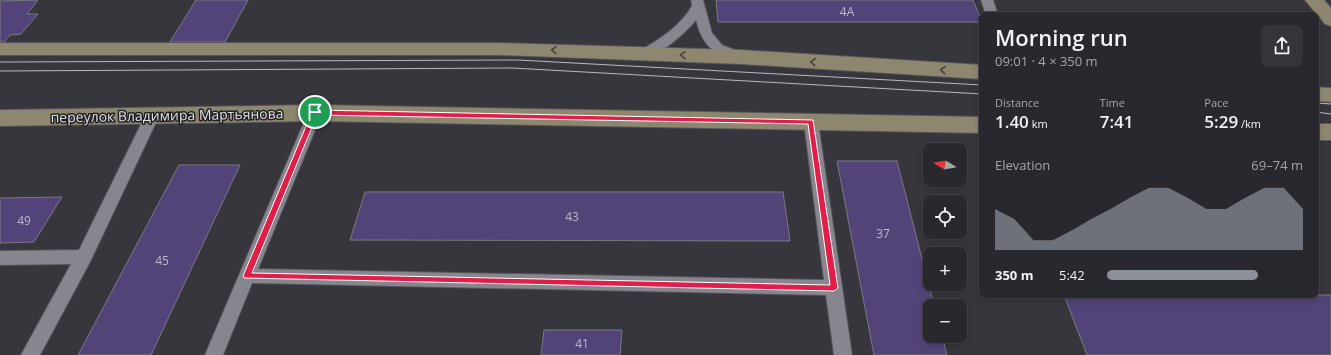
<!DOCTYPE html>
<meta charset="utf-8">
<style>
body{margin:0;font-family:"Open Sans",sans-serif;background:#35343a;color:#f1f3f6;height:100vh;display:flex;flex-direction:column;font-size:15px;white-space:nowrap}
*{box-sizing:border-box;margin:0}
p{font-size:13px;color:#a5a6aa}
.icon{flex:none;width:22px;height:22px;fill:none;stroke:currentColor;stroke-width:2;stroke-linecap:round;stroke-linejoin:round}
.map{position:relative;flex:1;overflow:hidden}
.side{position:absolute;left:979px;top:12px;width:340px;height:286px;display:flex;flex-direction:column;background:#29282e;border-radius:8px;box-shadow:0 2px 6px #0003,0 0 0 1px #45444a}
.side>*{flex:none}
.needle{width:26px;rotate:281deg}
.buttons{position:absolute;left:923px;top:143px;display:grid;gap:8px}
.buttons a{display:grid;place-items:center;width:44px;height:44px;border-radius:8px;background:#29282e;box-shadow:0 2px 6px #0003,0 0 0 1px #45444a;font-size:20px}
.pin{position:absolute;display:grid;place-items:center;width:34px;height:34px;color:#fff;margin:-17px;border:2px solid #fff;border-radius:50%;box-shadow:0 1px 4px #0007}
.round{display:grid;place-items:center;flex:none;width:42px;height:42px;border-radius:8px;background:#35343a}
.summary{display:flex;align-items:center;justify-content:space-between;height:68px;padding:0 16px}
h1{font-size:22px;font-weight:600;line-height:30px}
.stats{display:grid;grid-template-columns:repeat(3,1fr);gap:6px;height:68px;padding:4px 16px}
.stats div{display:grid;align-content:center}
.stats b{font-size:17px;font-weight:600}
.stats small{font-size:11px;font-weight:400}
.stats p{font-size:11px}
.chart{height:112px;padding:8px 16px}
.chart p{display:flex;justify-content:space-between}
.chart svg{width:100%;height:72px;margin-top:4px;fill:#8c9099;opacity:.7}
ul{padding:0 16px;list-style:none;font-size:13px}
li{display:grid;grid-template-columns:64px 48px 1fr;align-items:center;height:30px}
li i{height:10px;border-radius:5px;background:#8c9099}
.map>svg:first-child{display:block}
</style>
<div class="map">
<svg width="1331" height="355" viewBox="0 0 1331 355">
<rect width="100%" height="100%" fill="#37363d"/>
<g fill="#524379" stroke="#7b7a82">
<path d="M38 0 27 14H38L21 34 10 35 4 42H0V1Z"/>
<path d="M196 0H248L225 42H170Z"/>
<path d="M716 0H973L982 22H718Z"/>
<path d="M837 161H897L934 306H930V336H942L947 355H874Z"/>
<path d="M179 165H240L151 355H78Z"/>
<path d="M365 192H783L790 241 350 240Z"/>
<path d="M62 197 34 242 0 243V198Z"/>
<path d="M1064 295H1331V355H1087Z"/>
<path d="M544 330H622L620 355H541Z"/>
</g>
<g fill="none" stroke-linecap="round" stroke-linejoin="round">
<defs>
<g id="lane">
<path d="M691 0H703L712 33 722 45 745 54 747 57 745 60 740 61C713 54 703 47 696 20 687 31 657 60 641 56L640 53 641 50C662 38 680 26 692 6Z"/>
<path d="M981 0H993L998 15H986Z"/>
<path d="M315 108 320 109 322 113 258 269 824 280 804 122 806 118 811 117 816 118 818 122 852 355H834L826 295 252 283 223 355H205L308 113 310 109Z"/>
<path d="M152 111 157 112 159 116 90 262 40 355H21L71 264 0 265V251L79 250 145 116 147 112Z"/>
</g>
<g id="secondary">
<path d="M1305 0H1324L1331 8V26L1325 24Z"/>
<path d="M0 43H499L741 50 982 65V79L741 64 499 55H0Z"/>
<path d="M1316 87 1331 88V102L1316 101Z"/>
<path d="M315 105 982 117V133L315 121 0 126V110Z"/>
<rect x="1316" y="124" width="15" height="16"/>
</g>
</defs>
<use href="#lane" stroke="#555459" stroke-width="2"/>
<use href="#secondary" stroke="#555459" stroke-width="2"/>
<use href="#lane" fill="#87858e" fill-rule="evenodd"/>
<use href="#secondary" fill="#8d876f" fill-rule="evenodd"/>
<g stroke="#bab9bf" stroke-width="1">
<path d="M0 62 518 60 982 85"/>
<path d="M0 71 512 68 982 94"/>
<path d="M1316 103 1331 104"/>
<path d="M1316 112 1331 114"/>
</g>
</g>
<defs><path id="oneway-chevron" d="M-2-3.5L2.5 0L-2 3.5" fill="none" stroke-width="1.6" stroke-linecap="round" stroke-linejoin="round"/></defs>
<g stroke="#45433c">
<use href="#oneway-chevron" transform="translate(554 50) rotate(-178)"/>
<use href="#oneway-chevron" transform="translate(683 55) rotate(-178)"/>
<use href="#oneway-chevron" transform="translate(813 62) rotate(-176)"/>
<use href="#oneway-chevron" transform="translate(943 70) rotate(-177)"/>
</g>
<path fill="#e11d48" stroke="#fff" fill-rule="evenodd" d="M315 110 813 120 838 288 834 291 244 278 243 276 312 112ZM317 115 808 124 830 285 252 273Z"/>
<g text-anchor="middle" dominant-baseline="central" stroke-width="3" stroke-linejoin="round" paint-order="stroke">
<g font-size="12" fill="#bdb9ca">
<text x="847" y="11">4А</text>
<text x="572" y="216">43</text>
<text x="24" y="220">49</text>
<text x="883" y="233">37</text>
<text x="162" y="260">45</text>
<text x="582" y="343">41</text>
</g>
<g font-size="14" fill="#e1e0e5" stroke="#1e1e21">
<text transform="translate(167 115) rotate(-1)">переулок Владимира Мартьянова</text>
</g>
</g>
</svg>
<div class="buttons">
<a><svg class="needle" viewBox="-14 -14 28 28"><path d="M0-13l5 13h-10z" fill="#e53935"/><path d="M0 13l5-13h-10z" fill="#a5a6aa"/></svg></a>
<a><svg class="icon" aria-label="locate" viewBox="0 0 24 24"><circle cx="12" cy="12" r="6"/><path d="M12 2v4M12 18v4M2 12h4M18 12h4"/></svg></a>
<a>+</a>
<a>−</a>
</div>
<div class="pin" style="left:315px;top:112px;background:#1e9e55"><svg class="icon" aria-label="arrive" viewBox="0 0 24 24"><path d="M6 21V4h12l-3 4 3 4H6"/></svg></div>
<section class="side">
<div class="summary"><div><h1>Morning run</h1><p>09:01 · 4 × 350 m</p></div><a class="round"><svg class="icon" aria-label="share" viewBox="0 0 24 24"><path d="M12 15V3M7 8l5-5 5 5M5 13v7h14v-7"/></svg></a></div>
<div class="stats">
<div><p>Distance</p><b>1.40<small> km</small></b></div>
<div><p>Time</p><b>7:41</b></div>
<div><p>Pace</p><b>5:29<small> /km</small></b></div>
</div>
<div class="chart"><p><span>Elevation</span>69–74 m</p>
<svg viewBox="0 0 160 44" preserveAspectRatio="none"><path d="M0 44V19L10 25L20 38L30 38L40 32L50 25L60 19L70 12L80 6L90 6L100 12L110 19L120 19L130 12L140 6L150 6L160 19V44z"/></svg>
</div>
<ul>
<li><b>350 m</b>5:42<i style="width:77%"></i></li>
</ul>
</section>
</div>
